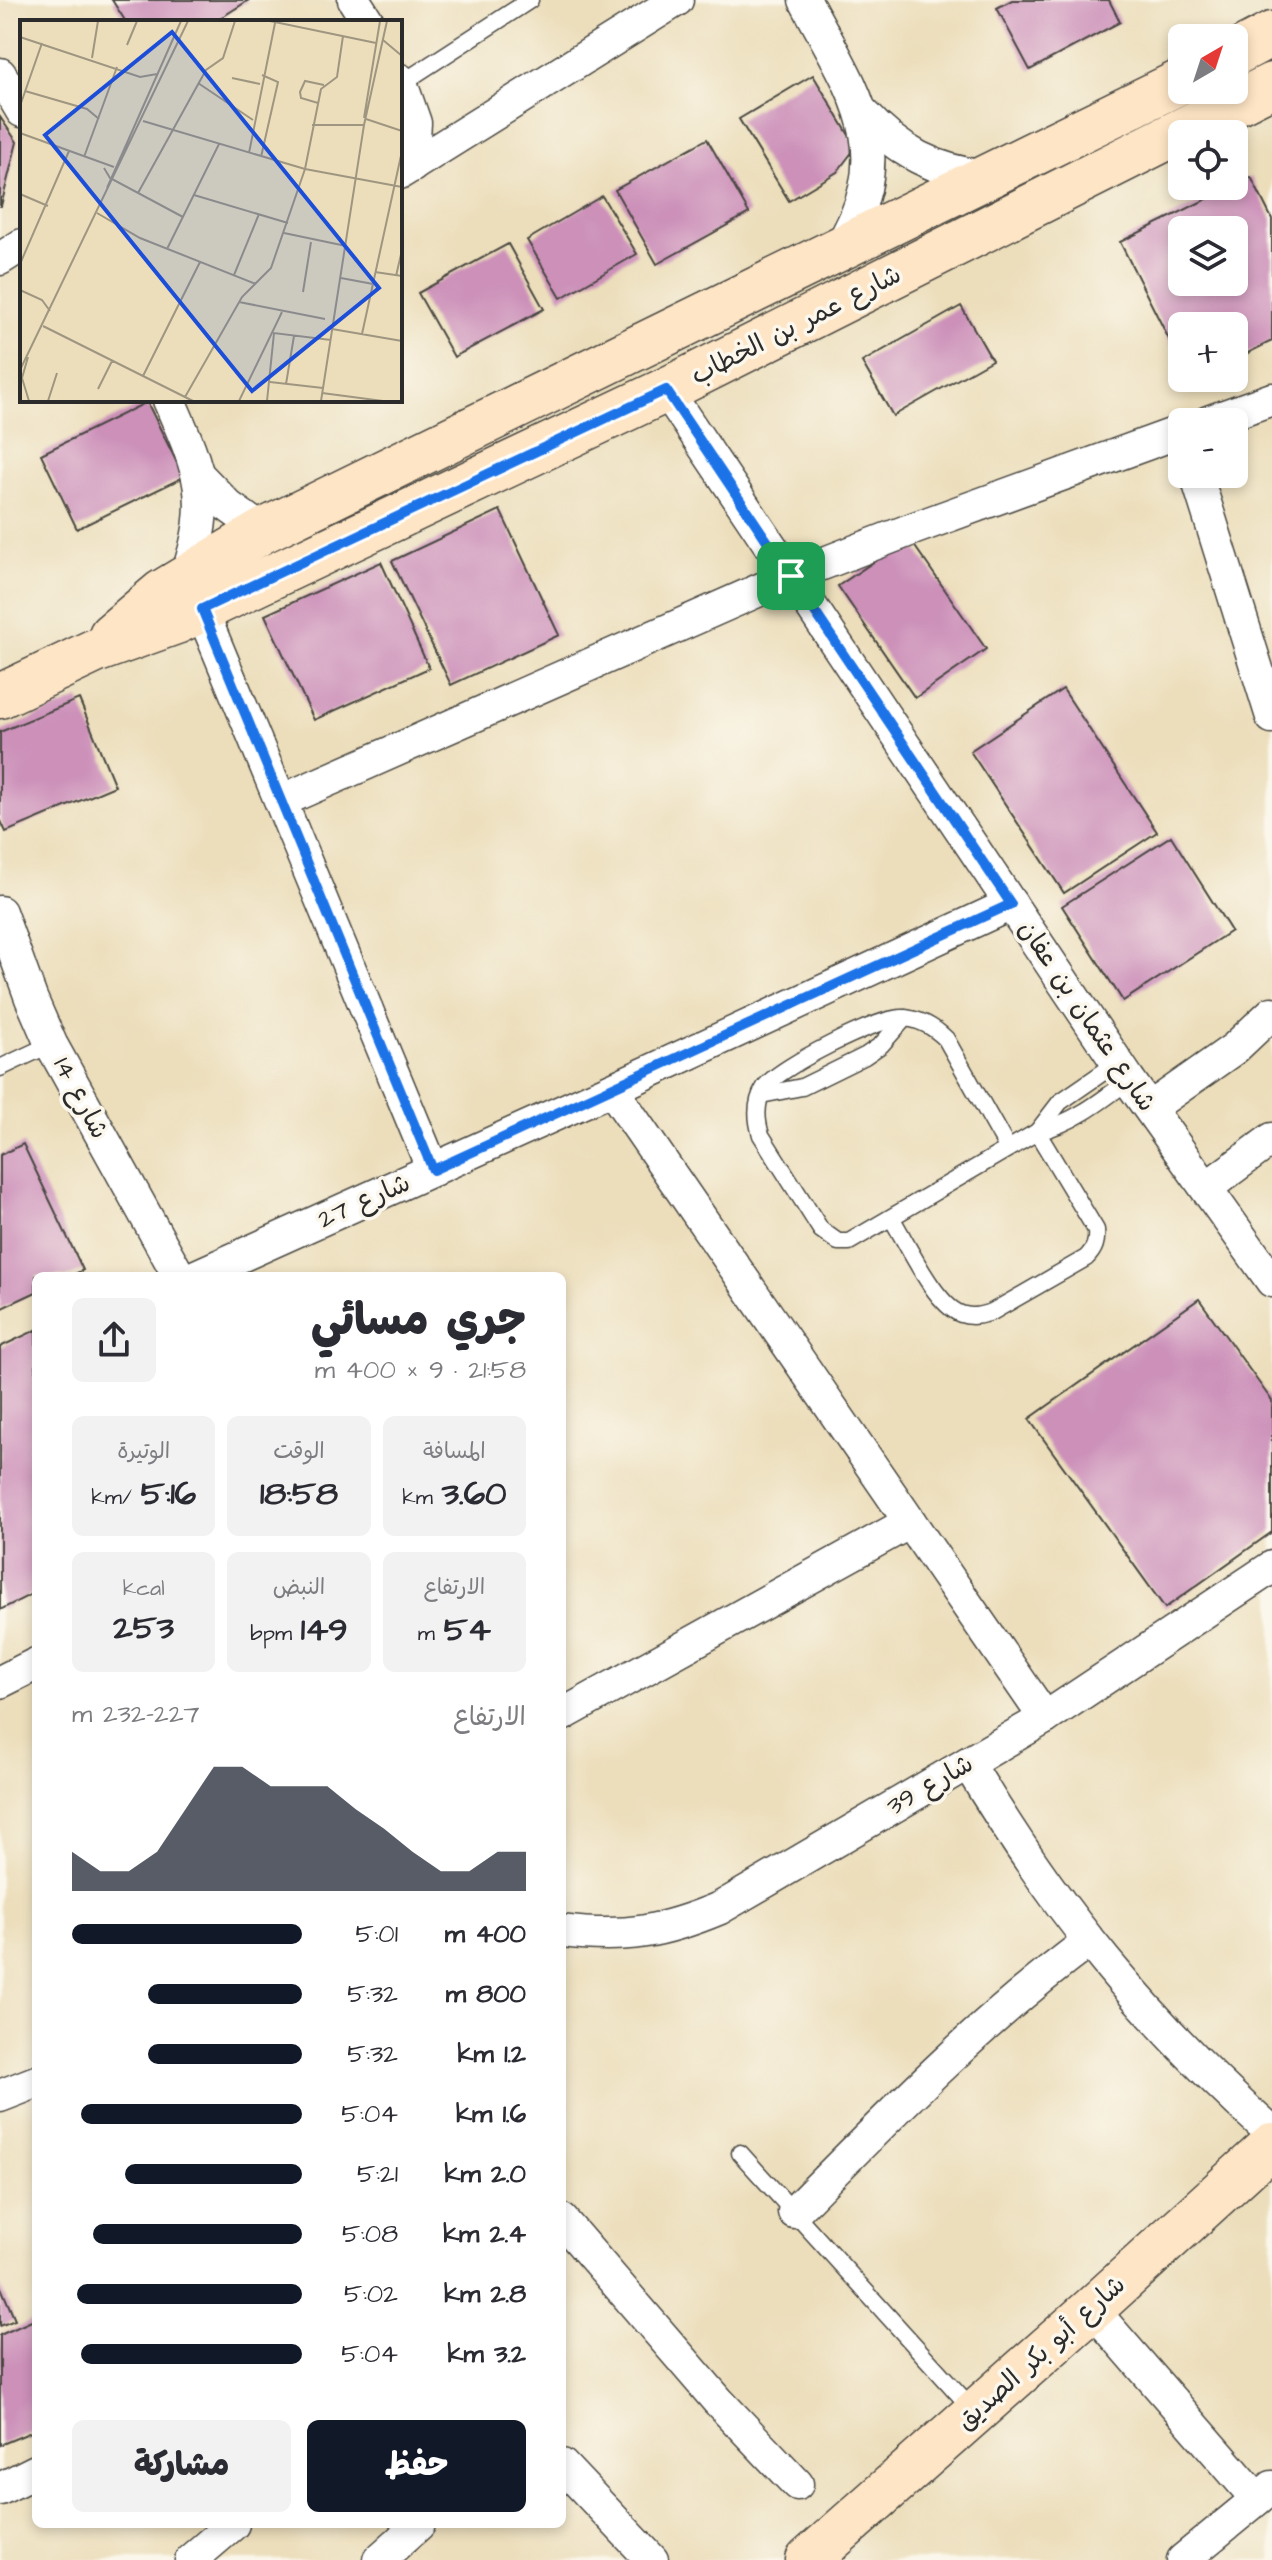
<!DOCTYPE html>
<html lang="ar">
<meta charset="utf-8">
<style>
body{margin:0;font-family:"Architects Daughter","Playpen Sans Arabic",sans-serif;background:#f2f2f3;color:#2b2b33;direction:rtl;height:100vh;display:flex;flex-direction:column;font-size:30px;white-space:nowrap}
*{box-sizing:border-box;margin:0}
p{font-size:26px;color:#7c7c81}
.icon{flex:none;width:44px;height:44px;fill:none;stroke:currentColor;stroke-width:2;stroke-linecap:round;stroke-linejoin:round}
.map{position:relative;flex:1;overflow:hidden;direction:ltr}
.panel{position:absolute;left:32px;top:1272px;width:534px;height:1256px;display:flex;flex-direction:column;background:#fff;border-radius:12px;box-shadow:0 4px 12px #0003;direction:rtl}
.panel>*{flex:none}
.needle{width:52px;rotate:39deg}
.buttons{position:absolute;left:1168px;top:24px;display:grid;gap:16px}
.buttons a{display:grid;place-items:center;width:80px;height:80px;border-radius:12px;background:#fff;box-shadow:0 4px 12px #0003;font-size:40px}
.pin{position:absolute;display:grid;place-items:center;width:68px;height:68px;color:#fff;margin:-34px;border-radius:16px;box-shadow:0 4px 12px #0006}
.round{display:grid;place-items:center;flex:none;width:84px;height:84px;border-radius:12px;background:#f2f2f3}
.head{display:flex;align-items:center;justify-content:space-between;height:136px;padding:0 40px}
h1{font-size:44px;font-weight:800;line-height:60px}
.figures{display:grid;grid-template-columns:repeat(3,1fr);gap:12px;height:136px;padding:8px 40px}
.figures div{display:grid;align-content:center;border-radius:12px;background:#f2f2f3;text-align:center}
.figures b{font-size:34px;font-weight:800}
.figures small{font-size:22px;font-weight:400}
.figures p{font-size:22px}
.chart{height:224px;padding:16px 40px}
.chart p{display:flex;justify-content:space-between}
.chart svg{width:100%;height:144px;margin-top:8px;fill:#111827;opacity:.7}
.action{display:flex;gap:16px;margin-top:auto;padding:16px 40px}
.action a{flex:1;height:92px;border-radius:12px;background:#111827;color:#fff;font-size:32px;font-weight:800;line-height:92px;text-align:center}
.action a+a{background:#f2f2f3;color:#2b2b33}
ul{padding:0 40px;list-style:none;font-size:26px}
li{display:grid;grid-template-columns:128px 96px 1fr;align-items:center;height:60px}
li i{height:20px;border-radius:10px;background:#111827}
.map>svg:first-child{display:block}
</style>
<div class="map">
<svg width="1272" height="2560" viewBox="0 0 1272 2560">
<rect width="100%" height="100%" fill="#fbf7ec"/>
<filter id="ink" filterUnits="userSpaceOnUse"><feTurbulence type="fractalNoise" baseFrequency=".0125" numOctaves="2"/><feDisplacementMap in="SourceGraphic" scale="16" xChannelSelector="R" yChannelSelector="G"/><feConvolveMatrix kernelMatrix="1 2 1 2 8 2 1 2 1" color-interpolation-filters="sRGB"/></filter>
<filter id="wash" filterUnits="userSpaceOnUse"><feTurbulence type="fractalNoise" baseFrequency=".006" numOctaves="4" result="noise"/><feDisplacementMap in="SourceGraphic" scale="32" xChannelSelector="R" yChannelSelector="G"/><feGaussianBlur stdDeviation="1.8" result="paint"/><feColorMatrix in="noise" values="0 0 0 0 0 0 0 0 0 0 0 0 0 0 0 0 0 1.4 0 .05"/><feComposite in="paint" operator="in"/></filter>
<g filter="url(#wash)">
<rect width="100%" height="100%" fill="#ecdebb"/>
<g id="blocks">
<g fill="#cc90b9" fill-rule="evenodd">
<path d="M112 0H249L214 22H126Z"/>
<path d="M1012 0H1109L1120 22 1030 70 997 8Z"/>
<path d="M813 75 856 147 837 172 789 201 739 119Z"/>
<path d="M0 117 17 142 1 206H0Z"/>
<path d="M707 139 749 213 657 264 615 190Z"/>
<path d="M1251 177 1272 219V341L1234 360V326H1182V365L1120 242ZM1182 230H1234V282H1182Z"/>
<path d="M602 196 637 254 561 298 527 240Z"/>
<path d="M508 244 544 309 454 357 418 293Z"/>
<path d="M961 306 992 360 893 416 862 362Z"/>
<path d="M147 402 184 477 77 529 41 454Z"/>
<path d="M500 510 559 635 451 685 392 561Z"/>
<path d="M909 538 986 649 915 698 838 586Z"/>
<path d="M381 562 429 668 314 720 265 615Z"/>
<path d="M1063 689 1157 832 1064 893 970 751Z"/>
<path d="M79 699 115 786 6 832 0 819V732Z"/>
<path d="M1171 836 1231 931 1123 1001 1062 906Z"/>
<path d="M23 1144 83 1270 71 1276H36V1292L0 1309V1155Z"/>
<path d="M1199 1299 1272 1401V1532L1165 1608 1029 1419Z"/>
<path d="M36 1330V1592L0 1610V1347Z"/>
<path d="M0 2285 15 2320 0 2326Z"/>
<path d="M36 2319V2430L0 2445V2335Z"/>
</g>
</g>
</g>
<g filter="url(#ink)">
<use href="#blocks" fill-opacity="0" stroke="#484641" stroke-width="2"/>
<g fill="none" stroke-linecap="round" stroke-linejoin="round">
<defs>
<g id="lane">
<path d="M402 83 530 0"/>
<path d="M0 1068 51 1044"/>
<path d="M761 1095 802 1087 865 1056 881 1045 905 1018"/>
<path d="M1037 1132 1060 1102 1118 1062"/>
<path d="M1008 1149 946 1039C934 1027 921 1019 903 1018 880 1016 777 1068 765 1087 755 1102 756 1119 761 1135L821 1230 838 1242H849L1037 1132C1073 1123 1100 1102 1129 1080"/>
<path d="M892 1219C907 1243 935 1305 961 1314 972 1318 982 1315 992 1312L1086 1258C1095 1249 1097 1242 1096 1230L1037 1132"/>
<path d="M740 2153 975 2412"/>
</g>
<g id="street">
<path d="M354 0 368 22"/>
<path d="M805 0C853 91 901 149 839 249"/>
<path d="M0 74 22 111"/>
<path d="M400 80 415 123 412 166"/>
<path d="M863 113C898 152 935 171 987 177"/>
<path d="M400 173 677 0"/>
<path d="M0 259 22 245"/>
<path d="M666 390 1129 1080 1272 1281"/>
<path d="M169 400C200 471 213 498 187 575L433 1170"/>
<path d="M1208 422 1272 399"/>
<path d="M1196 474 1272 717"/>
<path d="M198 475 228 506 263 531"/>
<path d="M281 801 791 576 915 528 1182 431"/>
<path d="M0 912 31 998 51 1044 179 1276"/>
<path d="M612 1089 1045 1718"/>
<path d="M1150 1108 1235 1048 1272 1013"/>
<path d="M1206 1188 1272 1139"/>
<path d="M196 1276 612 1089 1011 904"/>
<path d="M0 1682 36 1664"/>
<path d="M562 1715 910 1522"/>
<path d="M968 1763C1054 1909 1146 2020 1272 2133"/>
<path d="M562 1931C624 1939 663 1932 720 1908L1045 1718 1272 1567"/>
<path d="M0 2096 36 2082"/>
<path d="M794 2212C888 2117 980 2022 1088 1942"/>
<path d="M562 2220 718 2401 797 2484"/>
<path d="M1092 2309 1257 2499"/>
<path d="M562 2465 652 2560"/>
<path d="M0 2489 36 2471"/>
<path d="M191 2560 233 2524"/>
<path d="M379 2560 419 2524"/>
<path d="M1183 2560 1272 2487"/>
</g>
<g id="secondary">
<path d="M1234 54 1272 34"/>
<path d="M111 635 162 592 263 531 1182 81"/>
<path d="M0 696 95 651 176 622 666 390 1272 85"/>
<path d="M808 2560 1092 2309 1272 2145"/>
</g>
</defs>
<use href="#lane" stroke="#484641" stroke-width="19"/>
<use href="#street" stroke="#484641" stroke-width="35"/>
<use href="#secondary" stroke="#484641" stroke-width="47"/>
<use href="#lane" stroke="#fff" stroke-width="16"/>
<use href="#street" stroke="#fff" stroke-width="32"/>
<use href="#secondary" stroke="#fee5c5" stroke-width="44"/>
</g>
</g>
<g fill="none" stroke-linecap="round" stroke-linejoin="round" filter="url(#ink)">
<defs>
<path id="route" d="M666 390 1011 904 433 1170 202 609Z"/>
</defs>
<use href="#route" stroke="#fff" stroke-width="16"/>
<use href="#route" stroke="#1a73e8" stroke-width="10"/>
</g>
<g text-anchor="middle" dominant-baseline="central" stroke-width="7" stroke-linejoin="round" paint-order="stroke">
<g font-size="26" fill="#2b2b2b" stroke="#fbf7ec">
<text transform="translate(796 325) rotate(-27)">شارع عمر بن الخطاب</text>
<text transform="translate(1087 1016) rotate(56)">شارع عثمان بن عفان</text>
<text transform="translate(81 1098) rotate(62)">شارع 14</text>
<text transform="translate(364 1201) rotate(-24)">شارع 27</text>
<text transform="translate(930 1785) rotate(-30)">شارع 39</text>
<text transform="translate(1041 2353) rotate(-42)">شارع أبو بكر الصديق</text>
</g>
</g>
<g transform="translate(20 20)">
<rect width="382" height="382" fill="#ecdebb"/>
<path fill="none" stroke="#9f9681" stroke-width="2" d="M250 1 356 23M0 17 120 57 137 54M363 20 382 36M107 25 117 1M72 38 78 1M212 58 240 64M178 63 233 100M5 71 67 89 79 99M298 83 281 78 280 72 285 61 304 65M0 86 22 23M344 98 360 1M346 99 382 111M123 101 285 149 382 167M292 105H344M0 113 94 147M229 133 255 3M64 137 97 47M241 137 258 62 242 55M84 148 90 158 163 197M87 168 161 1M118 173 186 50 203 38 215 1M0 174 28 186M174 175 268 203M77 193 120 218 236 264M264 213 326 226M147 229 199 124M0 244 49 131M355 252 382 256M214 255 239 194M376 256 382 230M321 258 353 264M0 270 22 280 30 291M283 272 291 222M219 282 305 299M23 306 173 381M312 309 382 321M342 314 382 131M8 337 2 358 9 381M0 350 168 1M123 356 180 242M250 362 303 368M266 364 274 316M78 369 92 341M302 373 363 381M165 377 222 277 251 248 285 149 301 69 317 57 323 16M28 381 37 353M219 381 262 292M247 381 254 313 311 320M301 381 344 105 367 1"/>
<path fill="#1d4ed8" fill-opacity="0.15" stroke="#1d4ed8" stroke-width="4" d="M152 12 359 268 232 371 25 115Z"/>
<rect width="382" height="382" fill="none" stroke="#2b2b2b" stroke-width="4"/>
</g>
</svg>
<div class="buttons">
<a><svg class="needle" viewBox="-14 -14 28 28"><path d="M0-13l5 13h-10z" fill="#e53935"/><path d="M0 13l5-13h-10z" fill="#7c7c81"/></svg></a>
<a><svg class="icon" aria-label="locate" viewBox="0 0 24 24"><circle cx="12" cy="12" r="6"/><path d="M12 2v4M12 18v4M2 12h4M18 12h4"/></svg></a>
<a><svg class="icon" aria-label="layers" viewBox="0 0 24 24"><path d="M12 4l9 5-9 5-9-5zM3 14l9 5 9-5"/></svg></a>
<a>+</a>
<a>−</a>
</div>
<div class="pin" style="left:791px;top:576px;background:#1e9e55"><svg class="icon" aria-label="arrive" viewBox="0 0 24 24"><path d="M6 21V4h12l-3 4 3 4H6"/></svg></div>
<section class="panel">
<div class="head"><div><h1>جري مسائي</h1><p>21:58 · 9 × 400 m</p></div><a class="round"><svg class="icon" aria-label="share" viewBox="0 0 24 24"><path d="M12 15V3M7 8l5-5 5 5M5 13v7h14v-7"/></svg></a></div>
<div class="figures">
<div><p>المسافة</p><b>3.60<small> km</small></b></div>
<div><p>الوقت</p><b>18:58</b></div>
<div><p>الوتيرة</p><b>5:16<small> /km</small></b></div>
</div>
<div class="figures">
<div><p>الارتفاع</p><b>54<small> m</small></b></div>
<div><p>النبض</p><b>149<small> bpm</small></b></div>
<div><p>kcal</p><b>253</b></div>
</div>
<div class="chart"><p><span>الارتفاع</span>227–232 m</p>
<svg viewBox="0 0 160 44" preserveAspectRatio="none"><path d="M0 44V32L10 38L20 38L30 32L40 19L50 6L60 6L70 12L80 12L90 12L100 19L110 25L120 32L130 38L140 38L150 32L160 32V44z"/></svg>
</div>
<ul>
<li><b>400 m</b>5:01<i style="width:100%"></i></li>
<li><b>800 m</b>5:32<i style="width:67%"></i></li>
<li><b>1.2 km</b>5:32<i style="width:67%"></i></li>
<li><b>1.6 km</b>5:04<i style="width:96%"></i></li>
<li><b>2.0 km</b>5:21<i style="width:77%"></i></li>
<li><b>2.4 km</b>5:08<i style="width:91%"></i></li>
<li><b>2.8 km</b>5:02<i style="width:98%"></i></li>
<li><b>3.2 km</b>5:04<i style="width:96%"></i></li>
</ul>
<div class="action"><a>حفظ</a><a>مشاركة</a></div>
</section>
</div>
